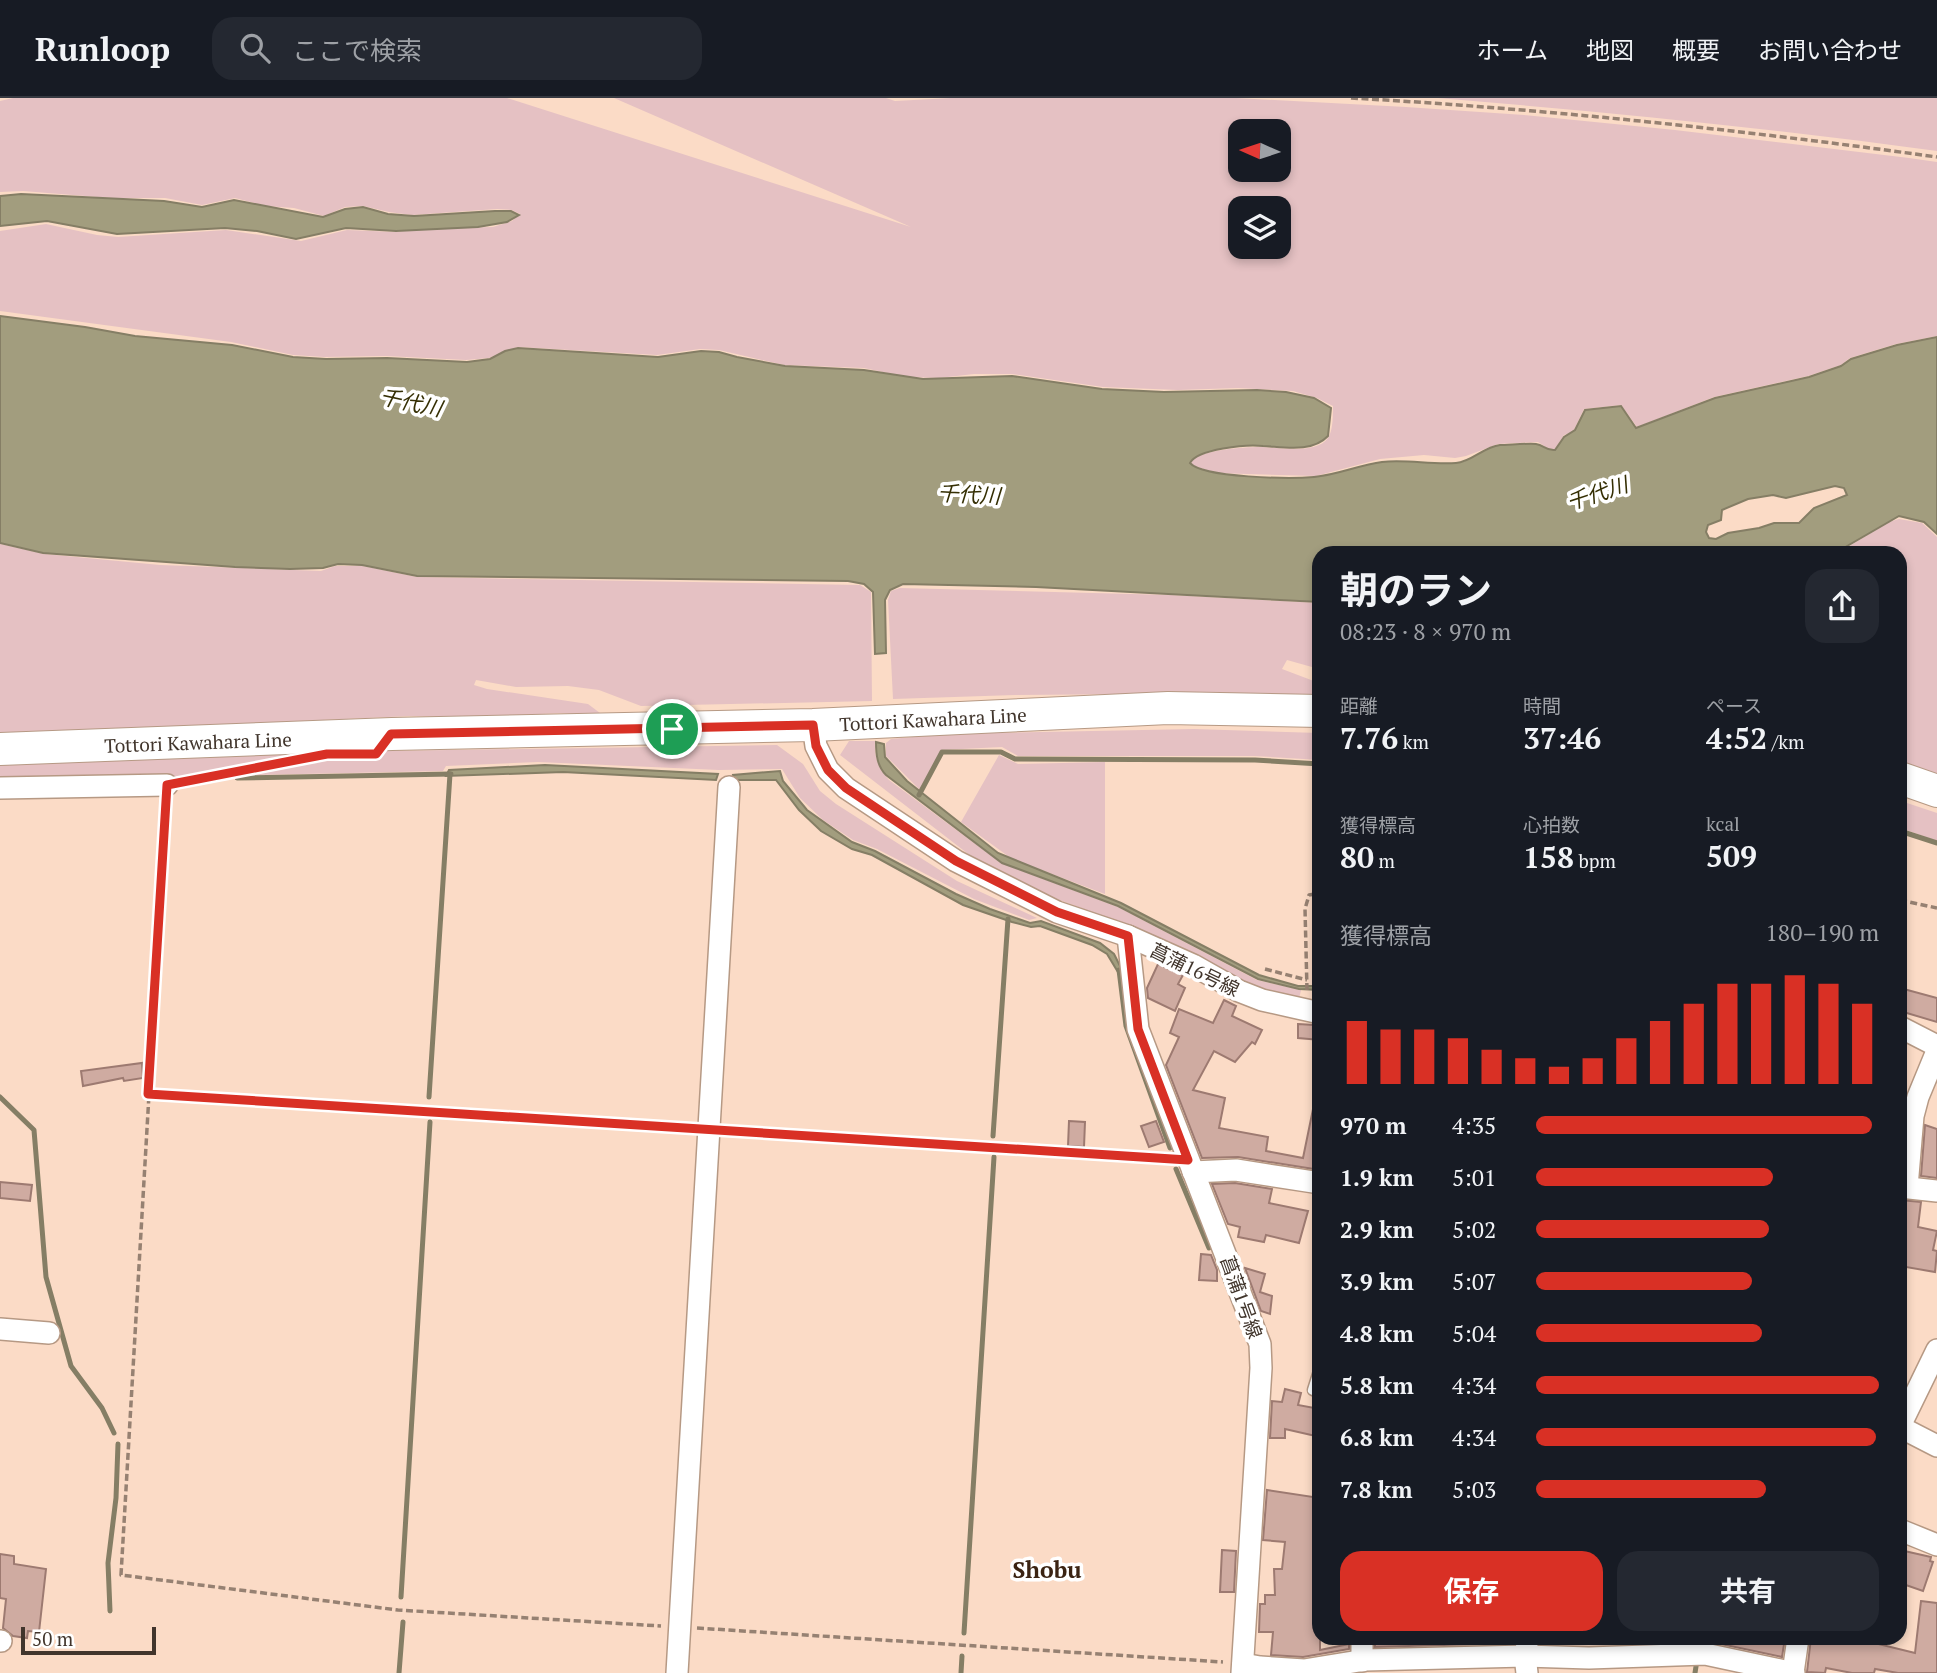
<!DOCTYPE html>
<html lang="ja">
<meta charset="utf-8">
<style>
body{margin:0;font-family:"PT Serif","Noto Sans JP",serif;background:#242831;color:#f1f3f6;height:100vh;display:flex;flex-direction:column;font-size:26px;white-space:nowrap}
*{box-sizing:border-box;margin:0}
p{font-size:23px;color:#9ea1a6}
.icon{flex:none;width:38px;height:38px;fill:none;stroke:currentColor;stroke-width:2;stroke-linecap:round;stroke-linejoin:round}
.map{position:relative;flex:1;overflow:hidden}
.sheet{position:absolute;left:1312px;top:448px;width:595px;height:1099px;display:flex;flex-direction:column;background:#171b24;border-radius:21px;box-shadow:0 4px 10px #0003}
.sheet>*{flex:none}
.needle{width:46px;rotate:273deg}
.tools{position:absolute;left:1228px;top:21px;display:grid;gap:14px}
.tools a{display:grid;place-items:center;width:63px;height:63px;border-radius:14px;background:#171b24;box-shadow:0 4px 10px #0003;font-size:35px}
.scale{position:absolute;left:21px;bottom:18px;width:135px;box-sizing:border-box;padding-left:7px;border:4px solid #41352c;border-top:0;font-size:19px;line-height:24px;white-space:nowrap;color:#41352c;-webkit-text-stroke:5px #fff;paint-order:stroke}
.pin{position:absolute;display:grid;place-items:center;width:60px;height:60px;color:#fff;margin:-30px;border:4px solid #fff;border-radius:50%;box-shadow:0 2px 7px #0007}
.round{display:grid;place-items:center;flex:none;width:74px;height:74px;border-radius:21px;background:#242831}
.headline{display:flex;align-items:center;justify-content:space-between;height:119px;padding:0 28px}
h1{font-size:38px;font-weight:700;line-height:52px}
.stats{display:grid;grid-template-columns:repeat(3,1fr);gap:10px;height:119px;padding:7px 28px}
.stats div{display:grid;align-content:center}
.stats b{font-size:30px;font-weight:700}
.stats small{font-size:19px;font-weight:400}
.stats p{font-size:19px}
.chart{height:196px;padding:14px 28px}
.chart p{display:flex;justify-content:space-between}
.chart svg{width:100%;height:126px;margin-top:7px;stroke:#d93025;stroke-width:6}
.primary-button{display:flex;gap:14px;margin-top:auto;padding:14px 28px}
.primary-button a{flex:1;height:80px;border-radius:21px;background:#d93025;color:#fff;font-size:28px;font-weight:700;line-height:80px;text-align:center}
.primary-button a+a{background:#242831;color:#f1f3f6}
ul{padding:0 28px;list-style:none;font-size:23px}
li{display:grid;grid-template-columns:112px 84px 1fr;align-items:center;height:52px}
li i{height:18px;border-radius:9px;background:#d93025}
header{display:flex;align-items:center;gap:42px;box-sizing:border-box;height:98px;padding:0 35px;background:#171b24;border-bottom:2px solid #363941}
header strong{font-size:33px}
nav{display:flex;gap:38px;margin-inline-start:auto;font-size:24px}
.search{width:490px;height:63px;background:#242831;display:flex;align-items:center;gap:18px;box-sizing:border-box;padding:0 24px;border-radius:21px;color:#9ea1a6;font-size:26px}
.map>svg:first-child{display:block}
</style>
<header>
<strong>Runloop</strong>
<div class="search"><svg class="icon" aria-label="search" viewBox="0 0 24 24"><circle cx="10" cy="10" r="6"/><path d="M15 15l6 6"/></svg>ここで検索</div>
<nav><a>ホーム</a><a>地図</a><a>概要</a><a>お問い合わせ</a></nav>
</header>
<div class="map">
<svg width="1937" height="1575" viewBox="0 0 1937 1575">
<rect width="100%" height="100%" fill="#fbdbc6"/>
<g fill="#e5c1c3" fill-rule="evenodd">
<path d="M13 0H507L911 129 614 0H886L895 3 951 0H1236L1406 9 1524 17 1675 32 1909 60 1937 64V238L1896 246 1850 260 1841 267 1808 278 1714 299 1637 329 1621 307 1584 311 1573 334 1564 337 1555 351H1549L1538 344 1498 346 1466 358 1455 360 1424 357 1380 361 1316 378 1215 375 1192 367 1191 362C1205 352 1242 349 1260 349 1277 349 1316 357 1328 340 1333 333 1333 317 1333 308L1317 300 1293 293 1238 290 1178 292 1103 289 1012 276H974L939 280 906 279 864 270 784 267 719 252 700 251 657 257 518 249 489 260 466 262 386 258 324 259 293 257 231 244 0 213V133L46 126 97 137 118 139 226 132 301 143 347 132 396 134 414 131 493 129 512 123 520 116 512 112 497 111 412 117 389 114 363 108 345 109 324 118 294 110 265 108 235 100 202 107 165 100H110L23 93 0 94V3ZM1241 33H1279V72H1241ZM1241 110H1279V149H1241Z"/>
<path d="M1438 0H1937V53C1771 30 1605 14 1438 0Z"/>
<path d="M1899 421 1922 425 1937 439V682L1901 669 1900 455H1838L1889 424Z"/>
<path d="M0 446 45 456 160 467 321 473 335 468H363L417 479 860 487 871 494 872 603 641 608 599 592 568 588 516 589 476 582 474 587 487 591 588 606 604 618 561 615 475 619 409 618 0 637Z"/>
<path d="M900 490 1170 497 1319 505V571L1287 562 1282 571 1319 585V601L1143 596 1015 597 893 601 888 502 891 493Z"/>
<path d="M1194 631 1319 635 1320 662 1254 658H1018L1002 649 941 652 920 692 886 658V645L891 641 945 636Z"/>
<path d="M849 643H875C874 659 878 670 889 682L1001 765 1118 809 1257 882 1301 892 1299 901 1256 890 1136 830 1046 797 976 762 840 657Z"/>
<path d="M777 647 803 666 820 693 836 706 957 783 1037 820 1029 822 974 801 877 751 853 742 823 722 800 700 782 671 719 672 538 664 446 668 443 673 252 677 315 664 380 659 386 653Z"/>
<path d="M283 654 308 655 163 683 0 687V664Z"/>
<path d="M999 657 1018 666 1105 664V796L1012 761 961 724Z"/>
<path d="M1901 703 1937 715V743L1901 730Z"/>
</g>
<g fill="#a29d7e" stroke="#857e65" stroke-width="2" fill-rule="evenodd">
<path d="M21 96 164 103 202 109 234 102 323 119 345 111 363 109 388 116 414 118 495 113H511L519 117 507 124 478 129 396 133 346 130 296 141 257 133 225 130 117 136 47 123 0 128V98Z"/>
<path d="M0 218 85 229 135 238 232 247 293 259 326 261 387 260 467 264 490 261 505 253 518 250 658 259 701 253 719 254 737 259 785 268 864 272 923 281 1012 278 1102 291 1164 294 1257 292 1286 294 1314 300 1331 310 1328 338C1312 355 1284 349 1263 348 1247 346 1197 351 1190 365 1203 380 1291 381 1314 379 1337 377 1359 367 1382 364 1406 361 1431 367 1456 365 1472 364 1483 349 1500 347 1508 347 1529 345 1536 346 1544 347 1546 353 1555 352L1564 339 1575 332 1585 312 1621 308 1636 330 1715 300 1809 279 1841 268 1851 261 1897 247 1937 239V436L1924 424 1899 418 1835 455H1320L1319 504 1036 489 903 486 890 492 885 502 886 555 875 556 873 494 864 486 848 483 417 478 362 467 338 466 323 470 290 471 235 469 43 455 0 445ZM1835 388 1844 390 1847 397 1814 410 1799 425H1774L1759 430 1728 435 1716 441 1709 440 1706 434 1708 427 1721 422 1722 412 1748 401 1773 397 1786 400Z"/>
<path d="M876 644 884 646 885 659 907 683 998 755 1121 805 1259 877 1298 888H1319V892L1299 891 1258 881 1118 808 1002 765 886 677C877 668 876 656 876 644Z"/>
<path d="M545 667 718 676 716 682 563 674 446 678 449 672Z"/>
<path d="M780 673 783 683 807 712 852 744 875 753 956 796 990 811 1030 825 1041 823 1100 845 1114 856 1122 872 1121 879 1107 856 1092 847 1040 828 1031 829 1012 824 963 807 872 757 852 751 821 733 799 712 776 682H734L733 677Z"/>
</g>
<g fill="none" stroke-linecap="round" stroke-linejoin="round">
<g stroke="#857e65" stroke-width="5">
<path d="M237 680 451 676"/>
<path d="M919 697 942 654H1001L1015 661 1255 662 1320 666"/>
<path d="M1900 733 1937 745"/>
<path d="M1119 872 1126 928 1170 1050"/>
<path d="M0 999 34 1032 46 1179 71 1268 102 1310 114 1335"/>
<path d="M429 999 450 676"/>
<path d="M993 1038 1008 821"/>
<path d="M1176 1071 1209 1150"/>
<path d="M401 1499 430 1024"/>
<path d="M110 1513 108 1465 116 1400 118 1346"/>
<path d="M964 1535 994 1059"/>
<path d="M399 1575 403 1524"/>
<path d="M961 1575 962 1558"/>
<path d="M1695 1575 1697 1562"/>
</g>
</g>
<g fill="#cfaba1" stroke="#9d7a71" stroke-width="2">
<path d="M1158 866 1183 877 1178 886 1185 890 1175 913 1148 900 1147 890Z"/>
<path d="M1900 890 1937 900V924L1900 913Z"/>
<path d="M1224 902 1236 908 1232 918 1262 932 1255 946 1252 944 1235 964 1214 953 1193 992 1225 1000 1219 1030 1268 1039 1266 1053 1303 1060 1313 1011 1320 1012V1072L1238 1059 1202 1060 1166 967 1179 939 1170 935 1179 911 1213 925Z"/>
<path d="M1298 926 1314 927 1320 934V942L1298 940Z"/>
<path d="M142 965 143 980 124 983 123 980 83 988 81 973Z"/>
<path d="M1069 1023 1085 1024 1084 1049 1068 1048Z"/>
<path d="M1156 1023 1164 1044 1149 1049 1141 1028Z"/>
<path d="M1925 1027 1937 1031V1080L1921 1078Z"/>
<path d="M0 1084 32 1087 30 1103 0 1100Z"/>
<path d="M1235 1085 1272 1091 1269 1105 1308 1113 1299 1145 1266 1137 1264 1144 1238 1139 1240 1129 1228 1126 1212 1086Z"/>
<path d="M1900 1102 1921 1104 1918 1129 1937 1133 1933 1152 1937 1153 1935 1174 1900 1168Z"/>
<path d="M1201 1156 1211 1157 1217 1172V1183L1199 1182Z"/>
<path d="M1245 1170 1265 1176 1260 1194 1272 1198 1270 1216 1261 1213Z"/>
<path d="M1285 1291 1301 1295 1298 1307 1320 1311V1339L1285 1331V1340H1270L1272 1303 1282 1304Z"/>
<path d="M1267 1392 1320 1400V1552L1349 1546V1551L1303 1559 1271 1557 1273 1534H1259L1260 1506H1265V1497H1275L1274 1471H1282L1285 1444 1263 1442Z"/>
<path d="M1222 1452 1236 1453 1234 1494H1220Z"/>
<path d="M1900 1452 1931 1459 1930 1463 1933 1464 1923 1493 1900 1485Z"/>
<path d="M0 1456 14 1458V1466L46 1471 39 1534 28 1533 27 1540 13 1538 3 1530 6 1501 0 1500Z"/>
<path d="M1921 1503 1937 1505V1575H1898L1875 1571 1874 1575H1852L1826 1570 1825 1575 1807 1574 1811 1540H1862V1542L1915 1555Z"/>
<path d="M1375 1540H1487L1514 1541 1512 1545 1375 1549Z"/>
<path d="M1683 1540H1785L1782 1559 1707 1543 1683 1544Z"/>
</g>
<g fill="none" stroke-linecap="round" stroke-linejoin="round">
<defs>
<path id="lane" d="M1320 1270 1313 1292 1320 1295"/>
<g id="street">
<path d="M813 627 816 648 828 672 846 690 956 763 1057 814 1128 838 1193 867 1239 893 1262 902 1320 915"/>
<path d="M0 690 167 687"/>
<path d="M1128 838 1138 931 1260 1246 1261 1270 1242 1575"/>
<path d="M1900 929 1937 948"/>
<path d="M1193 1074 1236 1072 1320 1085"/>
<path d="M1900 1089 1937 1093"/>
<path d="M1907 1089 1913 1018 1918 999 1937 953"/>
<path d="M0 1231 49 1235"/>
<path d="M1900 1328 1937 1252"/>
<path d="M1900 1329 1937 1348"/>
<path d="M1900 1432 1937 1447"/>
<path d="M1362 1540V1563"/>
<path d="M0 1543H1"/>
<path d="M1243 1566 1260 1569 1304 1572 1365 1562 1525 1558 1589 1560 1705 1556 1794 1575"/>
<path d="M677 1575 729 689"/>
<path d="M1527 1575 1525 1558 1528 1540"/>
<path d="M1793 1575 1798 1540"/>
</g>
<g id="primary">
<path d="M0 651 392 636 813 627 1168 610 1320 613"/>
<path d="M1900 680 1937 693"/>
</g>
</defs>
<use href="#lane" stroke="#b69984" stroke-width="13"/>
<use href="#street" stroke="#b69984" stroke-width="24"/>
<use href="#primary" stroke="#b69984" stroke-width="34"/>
<g stroke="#968172" stroke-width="3.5" stroke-dasharray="7 3.5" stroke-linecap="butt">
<path d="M1351 0C1547 11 1742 32 1937 59"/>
<path d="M184 684 273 667"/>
<path d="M166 705 121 1477 398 1512 661 1528"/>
<path d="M1900 802 1937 810"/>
<path d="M1265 871 1307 882"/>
<path d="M1307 892 1305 811 1309 797 1320 795"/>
<path d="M148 996 691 1029"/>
<path d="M726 1032 1169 1060"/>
<path d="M697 1530 1223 1564"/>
</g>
<use href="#lane" stroke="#fff" stroke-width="10"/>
<use href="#street" stroke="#fff" stroke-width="21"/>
<use href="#primary" stroke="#fff" stroke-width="32"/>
</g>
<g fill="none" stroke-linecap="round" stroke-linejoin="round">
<defs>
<path id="route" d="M813 627 816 648 828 672 846 690 956 763 1057 814 1128 838 1138 931 1188 1062 148 996 167 687 327 656H376L391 636Z"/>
</defs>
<use href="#route" stroke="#fff" stroke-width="14"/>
<use href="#route" stroke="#d93025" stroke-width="9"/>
</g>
<g text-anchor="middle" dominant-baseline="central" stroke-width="7" stroke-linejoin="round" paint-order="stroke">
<g font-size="19" fill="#41352c" stroke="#fff">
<text transform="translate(933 621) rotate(-3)">Tottori Kawahara Line</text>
<text transform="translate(198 644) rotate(-2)">Tottori Kawahara Line</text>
<text transform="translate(1195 871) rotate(26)">菖蒲16号線</text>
<text transform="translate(1242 1199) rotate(70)">菖蒲1号線</text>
</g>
<g font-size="21" font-style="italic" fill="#352f04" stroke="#fff">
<text transform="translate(411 304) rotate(12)">千代川</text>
<text transform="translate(1597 395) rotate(-18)">千代川</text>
<text transform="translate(969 396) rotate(3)">千代川</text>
</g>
<g font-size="23" font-weight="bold" fill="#3b2312" stroke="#fff">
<text x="1047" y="1471">Shobu</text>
</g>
</g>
</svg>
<div class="tools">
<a><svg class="needle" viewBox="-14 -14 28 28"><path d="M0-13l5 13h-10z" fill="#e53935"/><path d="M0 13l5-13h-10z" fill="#9ea1a6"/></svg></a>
<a><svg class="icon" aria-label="layers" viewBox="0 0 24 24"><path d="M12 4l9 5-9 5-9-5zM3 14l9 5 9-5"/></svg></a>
</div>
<div class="scale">50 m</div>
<div class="pin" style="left:672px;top:631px;background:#1e9e55"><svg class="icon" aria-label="arrive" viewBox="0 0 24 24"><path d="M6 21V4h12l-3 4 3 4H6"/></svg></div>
<section class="sheet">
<div class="headline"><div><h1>朝のラン</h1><p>08:23 · 8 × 970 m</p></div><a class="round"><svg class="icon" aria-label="share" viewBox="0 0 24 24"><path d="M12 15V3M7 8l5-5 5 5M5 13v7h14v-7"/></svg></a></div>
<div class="stats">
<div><p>距離</p><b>7.76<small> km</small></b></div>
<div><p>時間</p><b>37:46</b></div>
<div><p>ペース</p><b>4:52<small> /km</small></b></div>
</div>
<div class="stats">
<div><p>獲得標高</p><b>80<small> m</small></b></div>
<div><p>心拍数</p><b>158<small> bpm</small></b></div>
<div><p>kcal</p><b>509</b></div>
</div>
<div class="chart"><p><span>獲得標高</span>180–190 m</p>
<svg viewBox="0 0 160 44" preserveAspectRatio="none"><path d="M5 44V22M15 44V25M25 44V25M35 44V28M45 44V32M55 44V35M65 44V38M75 44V35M85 44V28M95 44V22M105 44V16M115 44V9M125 44V9M135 44V6M145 44V9M155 44V16"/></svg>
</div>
<ul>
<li><b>970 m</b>4:35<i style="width:98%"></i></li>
<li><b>1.9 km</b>5:01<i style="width:69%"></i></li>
<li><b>2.9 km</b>5:02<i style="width:68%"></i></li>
<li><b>3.9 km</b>5:07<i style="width:63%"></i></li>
<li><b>4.8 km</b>5:04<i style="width:66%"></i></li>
<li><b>5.8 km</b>4:34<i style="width:100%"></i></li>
<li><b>6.8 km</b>4:34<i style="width:99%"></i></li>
<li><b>7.8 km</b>5:03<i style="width:67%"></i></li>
</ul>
<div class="primary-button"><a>保存</a><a>共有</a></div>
</section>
</div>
